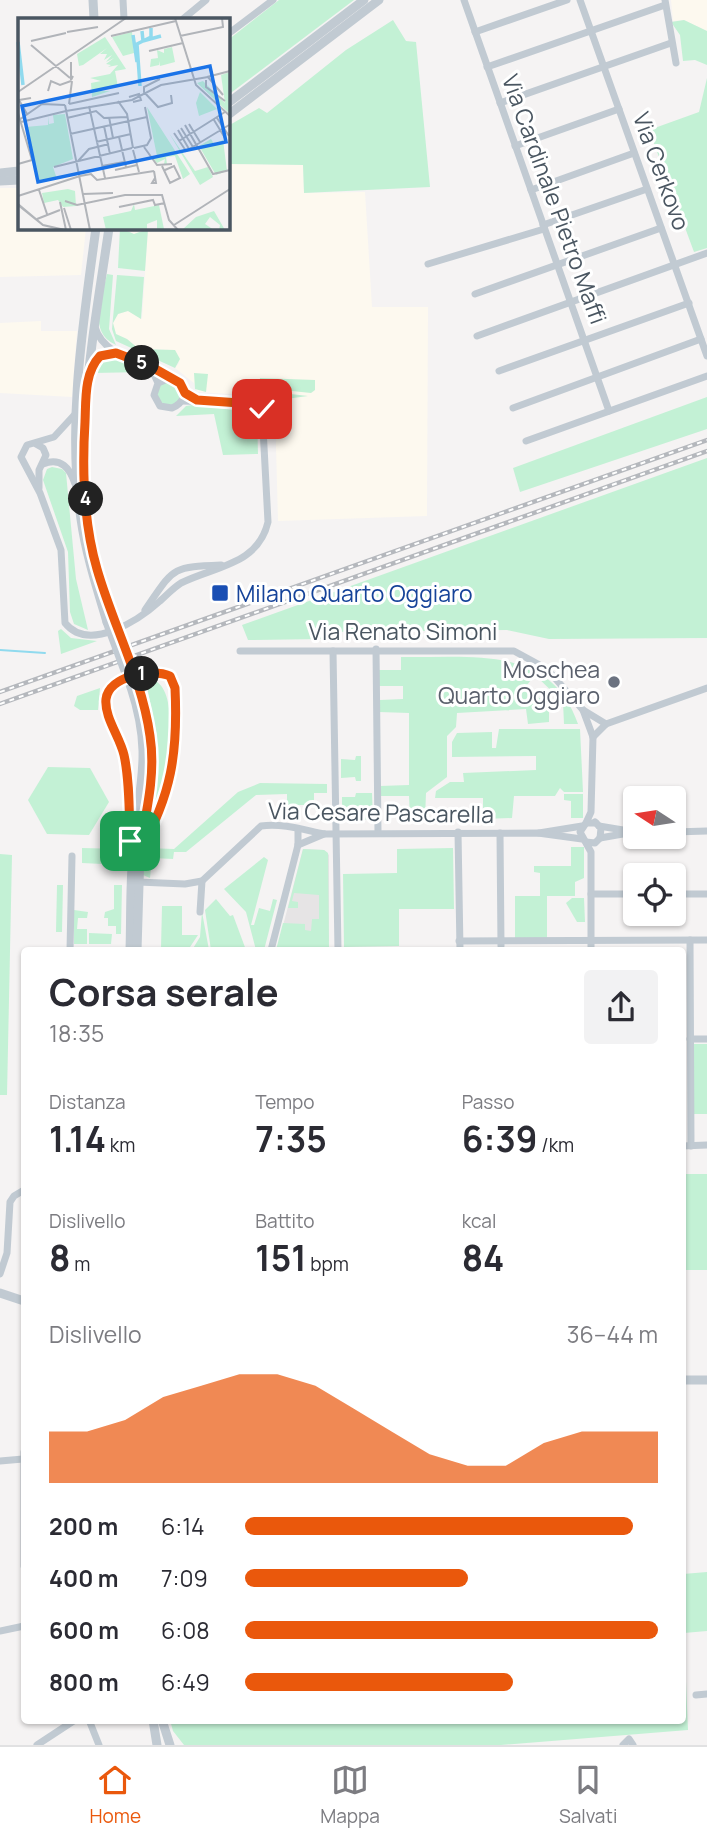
<!DOCTYPE html>
<html lang="it">
<meta charset="utf-8">
<style>
body{margin:0;font-family:Manrope,sans-serif;background:#f2f2f3;color:#2b2b33;height:100vh;display:flex;flex-direction:column;font-size:26px;white-space:nowrap}
*{box-sizing:border-box;margin:0}
p{font-size:23px;color:#7c7c81}
.icon{flex:none;width:38px;height:38px;fill:none;stroke:currentColor;stroke-width:2;stroke-linecap:round;stroke-linejoin:round}
.map{position:relative;flex:1;overflow:hidden}
.drawer{position:absolute;left:21px;top:947px;width:665px;height:777px;display:flex;flex-direction:column;background:#fff;border-radius:7px;box-shadow:0 2px 5px #0004}
.drawer>*{flex:none}
.needle{width:46px;rotate:282deg}
.controls{position:absolute;left:623px;top:786px;display:grid;gap:14px}
.controls a{display:grid;place-items:center;width:63px;height:63px;border-radius:7px;background:#fff;box-shadow:0 2px 5px #0004;font-size:35px}
.pin{position:absolute;display:grid;place-items:center;width:60px;height:60px;color:#fff;margin:-30px;border-radius:14px;box-shadow:0 4px 10px #0006}
.km{position:absolute;width:35px;height:35px;margin:-18px;border-radius:50%;background:#222;color:#fff;font-size:19px;line-height:35px;text-align:center}
.round{display:grid;place-items:center;flex:none;width:74px;height:74px;border-radius:7px;background:#f2f2f3}
.overview{display:flex;align-items:center;justify-content:space-between;height:119px;padding:0 28px}
h1{font-size:38px;font-weight:700;line-height:52px}
.figures{display:grid;grid-template-columns:repeat(3,1fr);gap:10px;height:119px;padding:7px 28px}
.figures div{display:grid;align-content:center}
.figures b{font-size:35px;font-weight:700}
.figures small{font-size:19px;font-weight:400}
.figures p{font-size:19px}
.chart{height:196px;padding:14px 28px}
.chart p{display:flex;justify-content:space-between}
.chart svg{width:100%;height:126px;margin-top:7px;fill:#ea580c;opacity:.7}
ul{padding:0 28px;list-style:none;font-size:23px}
li{display:grid;grid-template-columns:112px 84px 1fr;align-items:center;height:52px}
li i{height:18px;border-radius:9px;background:#ea580c}
.dock{display:flex;justify-content:space-around;align-items:center;height:98px;border-top:2px solid #e1e1e2;background:#fff;font-size:19px;color:#7c7c81}
.dock a{display:grid;justify-items:center;gap:4px}
.dock .current{color:#ea580c}
.map>svg:first-child{display:block}
</style>
<div class="map">
<svg width="707" height="1745" viewBox="0 0 707 1745">
<rect width="100%" height="100%" fill="#f5f3f3"/>
<g fill="#fdf9ef">
<path d="M671 0H707V31L684 20 673 21Z"/>
<path d="M228 164 303 165 304 193 365 192 372 307H428L427 516 278 521 275 408 271 401 265 396 197 392 194 383 175 368 179 363 171 350 139 349 116 334 113 323 118 314 128 311 142 319 148 229 134 234 123 228H228Z"/>
<path d="M0 188H19V228H86L81 275 0 277Z"/>
<path d="M41 321V331H77L72 397 0 393V323Z"/>
</g>
<path fill="#e6e4e5" d="M303 849 324 850 329 855V941H279Z"/>
<g fill="#c3f1d5">
<path d="M279 0H354L228 95V40Z"/>
<path d="M393 20 406 41 416 42 430 187 304 193 303 165 228 164V126L259 108 267 113 346 50Z"/>
<path d="M684 20 707 31V65L695 60 683 61 680 35 671 22Z"/>
<path d="M707 78V248L694 252 649 130 699 112Z"/>
<path d="M120 228 134 234 148 229 145 271 118 268Z"/>
<path d="M107 274 113 275 109 329 116 345C87 332 102 298 107 274Z"/>
<path d="M117 275 144 277 141 319 128 311 118 314 113 323 116 334 127 339 139 349 175 350 180 359 175 368 116 341 112 329Z"/>
<path d="M106 357 117 359 145 372 93 373Z"/>
<path d="M194 373 208 374 206 392 195 389Z"/>
<path d="M260 378 315 380V390L311 393 263 388 259 387Z"/>
<circle cx="169" cy="393" r="12"/>
<path d="M258 390 264 391 308 396 271 401 258 396Z"/>
<path d="M707 397V429L520 492 513 468Z"/>
<path d="M192 405 254 412 257 417 258 454 223 455 214 414 176 416 186 406Z"/>
<path d="M707 458V638L549 639 507 630 325 632 322 639 248 640 242 625Z"/>
<path d="M52 467 62 469 66 473 76 579 88 630 74 624 70 612 68 552 43 480 47 469Z"/>
<path d="M61 629 71 638 97 641 61 654 58 631Z"/>
<path d="M401 657C470 658 551 644 578 724H564L563 702 535 675 527 685 549 708V722L528 724 526 709 457 713 456 727 447 736V777L426 793 425 819H410L409 796H381L380 786 409 785V713L379 712 380 700 403 699V686H379V670H401Z"/>
<path d="M154 680C185 695 163 790 153 817L151 816 157 772V736L146 682Z"/>
<path d="M100 688 98 710H80L74 706 77 696Z"/>
<path d="M499 729H580L583 792H564L560 788 555 796H514L512 818 483 819V798H435L436 791 450 782H464L463 773 536 770V756L452 757V742L457 733 492 732V748H496Z"/>
<path d="M356 756H361V781H356L355 777 341 778V759L355 760Z"/>
<path d="M48 767 90 768 109 802 89 835 47 834 28 800Z"/>
<path d="M260 783 327 784V793H314V805H287V794L256 795 186 852H174L173 859 152 858 150 878 143 875 147 848 174 849 238 792Z"/>
<path d="M356 793H372L373 820 342 819V797H355Z"/>
<path d="M564 794H583V818H571V801L564 800Z"/>
<path d="M571 847H584V878L575 882V896H547V938H515V896H540V873L534 872V866H571Z"/>
<path d="M82 848 123 849V865L82 863Z"/>
<path d="M453 848 454 909H399V946L344 947 343 874 397 873V849Z"/>
<path d="M303 849 324 850 328 853 329 948 292 950V947H280L276 950 283 923 305 924V930L311 931 312 919H319V895L294 893 292 901 298 902V908H288Z"/>
<path d="M0 854 12 855 7 1095H0Z"/>
<path d="M264 857 268 860 251 925H254L259 908 270 911 273 899 277 900 264 950H256L246 912 224 889Z"/>
<path d="M57 885H63L62 932H56Z"/>
<path d="M114 885H122L121 934H116V926H108V918H104L105 912 114 909Z"/>
<path d="M572 898H584L585 922H577L566 903Z"/>
<path d="M216 899 230 916 233 915 246 950H211L205 910Z"/>
<path d="M162 906H182V935H198L188 950 161 948Z"/>
<path d="M74 910 88 912 87 918H78L77 929H87V944H74Z"/>
<path d="M202 912 209 950H192L200 937Z"/>
<path d="M89 933 112 934 111 944H89Z"/>
<path d="M682 1015H686V1079H683Z"/>
<path d="M694 1044H707V1114H693Z"/>
<path d="M682 1174H707V1270H683Z"/>
<path d="M707 1572V1631L684 1633 688 1730 501 1745H184L173 1731 170 1720H682L683 1574Z"/>
</g>
<g fill="none" stroke-linecap="round" stroke-linejoin="round">
<path stroke="#90daee" stroke-width="2" d="M0 650 45 653"/>
<g stroke="#c1cad2" stroke-width="7">
<path d="M123 0 124 19"/>
<path d="M464 0 609 411"/>
<path d="M580 0 707 356"/>
<path d="M665 0 676 63"/>
<path d="M183 19 206 0"/>
<path d="M475 32 567 0"/>
<path d="M228 34 273 0"/>
<path d="M487 67 665 5"/>
<path d="M500 103 671 43"/>
<path d="M515 146 619 109"/>
<path d="M531 190 634 153"/>
<path d="M543 225 647 189"/>
<path d="M428 264 544 229"/>
<path d="M475 294 661 228"/>
<path d="M95 327C103 357 146 363 169 377"/>
<path d="M477 336 707 253"/>
<path d="M150 366 158 383 154 395 160 406 172 408C184 403 187 393 180 383L170 378 158 383"/>
<path d="M90 371 100 356 115 353"/>
<path d="M499 371 689 303"/>
<path d="M513 408 701 339"/>
<path d="M77 412 54 437 27 445 21 457 40 493 61 550 65 623C89 653 139 620 160 601 167 595 173 588 181 583 215 566 258 565 268 522L262 409 248 403 182 401"/>
<path d="M526 441 707 376"/>
<path d="M36 444 43 448 46 455 39 470V488"/>
<path d="M43 464C61 457 70 468 75 484"/>
<path d="M145 610C174 568 170 567 221 565"/>
<path d="M376 649 378 833"/>
<path d="M240 651H514L547 669 583 710 606 724"/>
<path d="M333 651 338 950"/>
<path d="M583 710 593 737 591 812 586 823"/>
<path d="M593 737 606 724 707 688"/>
<path d="M599 826 635 832"/>
<path d="M458 832 460 950"/>
<path d="M674 832 707 831"/>
<path d="M500 833 501 946"/>
<path d="M539 833 582 826"/>
<path d="M600 838 634 832"/>
<path d="M586 842 595 843 600 838 601 828 595 822"/>
<path d="M298 845 324 834"/>
<path d="M132 847C123 818 131 785 124 755 120 737 100 713 107 694 114 675 153 669 170 676L175 688C179 749 172 794 142 848"/>
<path d="M138 882 185 884 202 881 261 826C283 823 304 830 324 834L538 833 582 839"/>
<path d="M591 894H635"/>
<path d="M674 894H707"/>
<path d="M200 912 202 881"/>
<path d="M690 940 691 1146"/>
<path d="M459 941 707 940"/>
<path d="M70 950 72 856"/>
<path d="M271 950 298 845V829"/>
<path d="M591 950V852L580 832 586 823H596"/>
<path d="M690 1039H707"/>
<path d="M682 1146 707 1145"/>
<path d="M0 1274 7 1253 10 1202 14 1196 24 1190"/>
<path d="M24 1452V1566"/>
<path d="M0 1461 23 1459"/>
<path d="M0 1631 24 1626"/>
<path d="M696 1695 707 1694"/>
<path d="M89 1720 99 1745"/>
<path d="M37 1745 75 1720"/>
<path d="M623 1745 629 1739 633 1745"/>
</g>
<g stroke="#c1cad2" stroke-width="9">
<path d="M93 0 94 19"/>
<path d="M228 103 364 0"/>
<path d="M228 115 379 0"/>
<path d="M0 173 19 171"/>
<path d="M0 181 19 180"/>
<path d="M96 228C83 323 67 423 81 519 86 554 97 588 107 622"/>
<path d="M93 551C72 439 93 338 109 228"/>
<path d="M96 565 114 620"/>
<path d="M130 950C131 918 130 885 133 853 138 785 154 757 131 687"/>
<path d="M137 950 140 852 152 759 149 726 138 685"/>
<path d="M0 1293 24 1301"/>
<path d="M682 1380H707"/>
<path d="M153 1720 157 1745"/>
<path d="M162 1720 170 1745"/>
</g>
<defs>
<g id="rail">
<path d="M0 692 707 440"/>
<path d="M0 704 707 451"/>
</g>
</defs>
<use href="#rail" stroke="#b5b8bd" stroke-width="4.5"/>
<use href="#rail" stroke="#fff" stroke-width="2" stroke-dasharray="5" stroke-linecap="butt"/>
<g stroke="#c1cad2" stroke-width="9">
<path d="M114 620 138 685"/>
<path d="M107 622 131 687"/>
</g>
</g>
<g fill="none" stroke-linecap="round" stroke-linejoin="round">
<defs>
<path id="route" d="M130 841C129 813 130 782 124 755 120 737 104 717 106 699 109 676 152 668 170 676L175 688C178 752 172 795 139 852 146 813 156 775 150 736 142 678 113 625 97 569 83 521 82 471 85 422 86 400 84 373 100 356L116 353 150 366 180 383 185 393 197 400 254 404 262 409"/>
</defs>
<use href="#route" stroke="#fff" stroke-width="14"/>
<use href="#route" stroke="#ea580c" stroke-width="9"/>
</g>
<rect fill="#1a4fb4" stroke="#fff" stroke-width="2.5" x="211" y="584" width="18" height="18" rx="3.5"/>
<circle fill="#6b7280" stroke="#fff" stroke-width="2.5" cx="614" cy="682" r="7"/>
<g text-anchor="middle" dominant-baseline="central" stroke-width="6" stroke-linejoin="round" paint-order="stroke">
<g font-size="23" fill="#4a5661" stroke="#fff">
<text transform="translate(662 171) rotate(70)">Via Cerkovo</text>
<text transform="translate(555 199) rotate(70)">Via Cardinale Pietro Maffi</text>
<text x="403" y="631">Via Renato Simoni</text>
<text transform="translate(381 812) rotate(1)">Via Cesare Pascarella</text>
</g>
<g font-size="23" fill="#164399" stroke="#fff" text-anchor="start">
<text x="236" y="593">Milano Quarto Oggiaro</text>
</g>
<g font-size="23" fill="#5b616d" stroke="#fff" text-anchor="end">
<text x="600" y="669">Moschea<tspan x="600" dy="26">Quarto Oggiaro</tspan></text>
</g>
</g>
<g transform="translate(18 18)">
<rect width="212" height="212" fill="#f5f3f3"/>
<path d="M114 14 116 35 105 38 94 19ZM87 19 108 51 97 53 100 69 76 73H92L74 79 73 65 83 63 72 60 92 56 100 47 90 49 93 47 88 46 96 40 88 44 94 37 86 42 89 36H82L89 30 65 47 61 48 59 36ZM154 29 157 44 142 48 141 43V47L132 49 133 41 140 40 139 32 146 35V31ZM212 54V96L179 65 185 63 207 85 203 57ZM182 74 199 91 181 98 178 85ZM129 89 172 156 165 161 157 138 148 139 149 146H146L147 141 139 145 135 140 139 138ZM47 96 55 141 35 149 39 161 21 162 7 109 30 107 31 98V106L36 105 35 97ZM151 115 177 153 190 149 195 159 182 167ZM193 121 196 126 205 122 209 153 198 157 181 128ZM50 171 57 173 58 188 45 189 40 182 26 185 24 175ZM116 186 117 192 141 187 146 211 139 212V202L129 206V212H88L85 199 113 193ZM196 193 207 212H201L202 207 192 199 187 206 196 212H164L178 199Z" fill="#c3f1d5"/>
<path fill="none" stroke="#90daee" stroke-width="3.5" d="M124 13 125 23 143 18M115 17 119 44M0 24 5 67M122 68 119 26 133 19V10"/>
<path fill="none" stroke="#b1b4b9" stroke-width="2" d="M157 0 178 67 212 98M49 14 80 9M93 18 158 3M162 18 205 9 204 0M13 23 48 15M13 27 52 60M131 33 165 25M53 44V62L55 58M189 59 212 53M190 59 205 77M142 61 126 69V74L140 89 154 85 153 77M188 62V69L207 83M30 73 33 63 42 67 53 63M0 74 108 0M111 79 121 76 123 82 115 84M100 83 109 96 115 130M51 86 101 75M51 86 54 63M47 87 72 212M71 88 87 160M48 93 114 82 143 67 190 59M0 95 14 142 0 146M9 96 1 82 13 80M91 99 95 120M49 100 78 93 86 100 109 99M199 100 211 118M1 102 24 86 47 87M196 102 207 120M3 104 48 93M171 106 182 124M167 107 195 156 212 152M86 108 92 136M163 110 175 129M160 112 171 131M156 115 168 133 211 107M52 116 129 99M101 119 108 149M161 123 207 94M78 124 113 116M126 129 139 147 154 146M116 130 129 127 133 120 127 89M115 132 121 154M60 143 71 131 91 126M84 148 106 144M144 148 152 165 162 160 156 148 147 152M36 149 114 130M97 152 119 147M136 153 138 165H134L137 160M21 172 29 196M65 176 95 175M0 178 62 158 73 156 79 162 136 153M47 183 59 187 107 177H144L151 202 160 212M42 184 48 212M0 186 25 207 47 212M0 187 25 207 46 212M101 189 135 182 137 187 147 185M46 190 53 212M19 201 42 192M156 207 212 171"/>
<path fill="#1a73e8" fill-opacity="0.15" stroke="#1a73e8" stroke-width="3.5" d="M192 48 208 124 20 164 4 88Z"/>
<rect width="212" height="212" fill="none" stroke="#4a5661" stroke-width="3.5"/>
</g>
</svg>
<div class="controls">
<a><svg class="needle" viewBox="-14 -14 28 28"><path d="M0-13l5 13h-10z" fill="#e53935"/><path d="M0 13l5-13h-10z" fill="#7c7c81"/></svg></a>
<a><svg class="icon" aria-label="locate" viewBox="0 0 24 24"><circle cx="12" cy="12" r="6"/><path d="M12 2v4M12 18v4M2 12h4M18 12h4"/></svg></a>
</div>
<div class="pin" style="left:130px;top:841px;background:#1e9e55"><svg class="icon" aria-label="arrive" viewBox="0 0 24 24"><path d="M6 21V4h12l-3 4 3 4H6"/></svg></div>
<div class="pin" style="left:262px;top:409px;background:#d93025"><svg class="icon" aria-label="check" viewBox="0 0 24 24"><path d="M5 12l5 5 9-10"/></svg></div>
<b class="km" style="left:142px;top:674px">1</b>
<b class="km" style="left:86px;top:499px">4</b>
<b class="km" style="left:142px;top:363px">5</b>
<section class="drawer">
<div class="overview"><div><h1>Corsa serale</h1><p>18:35</p></div><a class="round"><svg class="icon" aria-label="share" viewBox="0 0 24 24"><path d="M12 15V3M7 8l5-5 5 5M5 13v7h14v-7"/></svg></a></div>
<div class="figures">
<div><p>Distanza</p><b>1.14<small> km</small></b></div>
<div><p>Tempo</p><b>7:35</b></div>
<div><p>Passo</p><b>6:39<small> /km</small></b></div>
</div>
<div class="figures">
<div><p>Dislivello</p><b>8<small> m</small></b></div>
<div><p>Battito</p><b>151<small> bpm</small></b></div>
<div><p>kcal</p><b>84</b></div>
</div>
<div class="chart"><p><span>Dislivello</span>36–44 m</p>
<svg viewBox="0 0 160 44" preserveAspectRatio="none"><path d="M0 44V26L10 26L20 22L30 14L40 10L50 6L60 6L70 10L80 18L90 26L100 34L110 38L120 38L130 30L140 26L150 26L160 26V44z"/></svg>
</div>
<ul>
<li><b>200 m</b>6:14<i style="width:94%"></i></li>
<li><b>400 m</b>7:09<i style="width:54%"></i></li>
<li><b>600 m</b>6:08<i style="width:100%"></i></li>
<li><b>800 m</b>6:49<i style="width:65%"></i></li>
</ul>
</section>
</div>
<nav class="dock">
<a class="current"><svg class="icon" aria-label="home" viewBox="0 0 24 24"><path d="M3 11l9-7 9 7M6 9v11h12V9"/></svg>Home</a>
<a><svg class="icon" aria-label="map" viewBox="0 0 24 24"><path d="M3 6l6-2 6 2 6-2v14l-6 2-6-2-6 2zM9 4v14M15 6v14"/></svg>Mappa</a>
<a><svg class="icon" aria-label="saved" viewBox="0 0 24 24"><path d="M7 4h10v16l-5-4-5 4z"/></svg>Salvati</a>
</nav>
